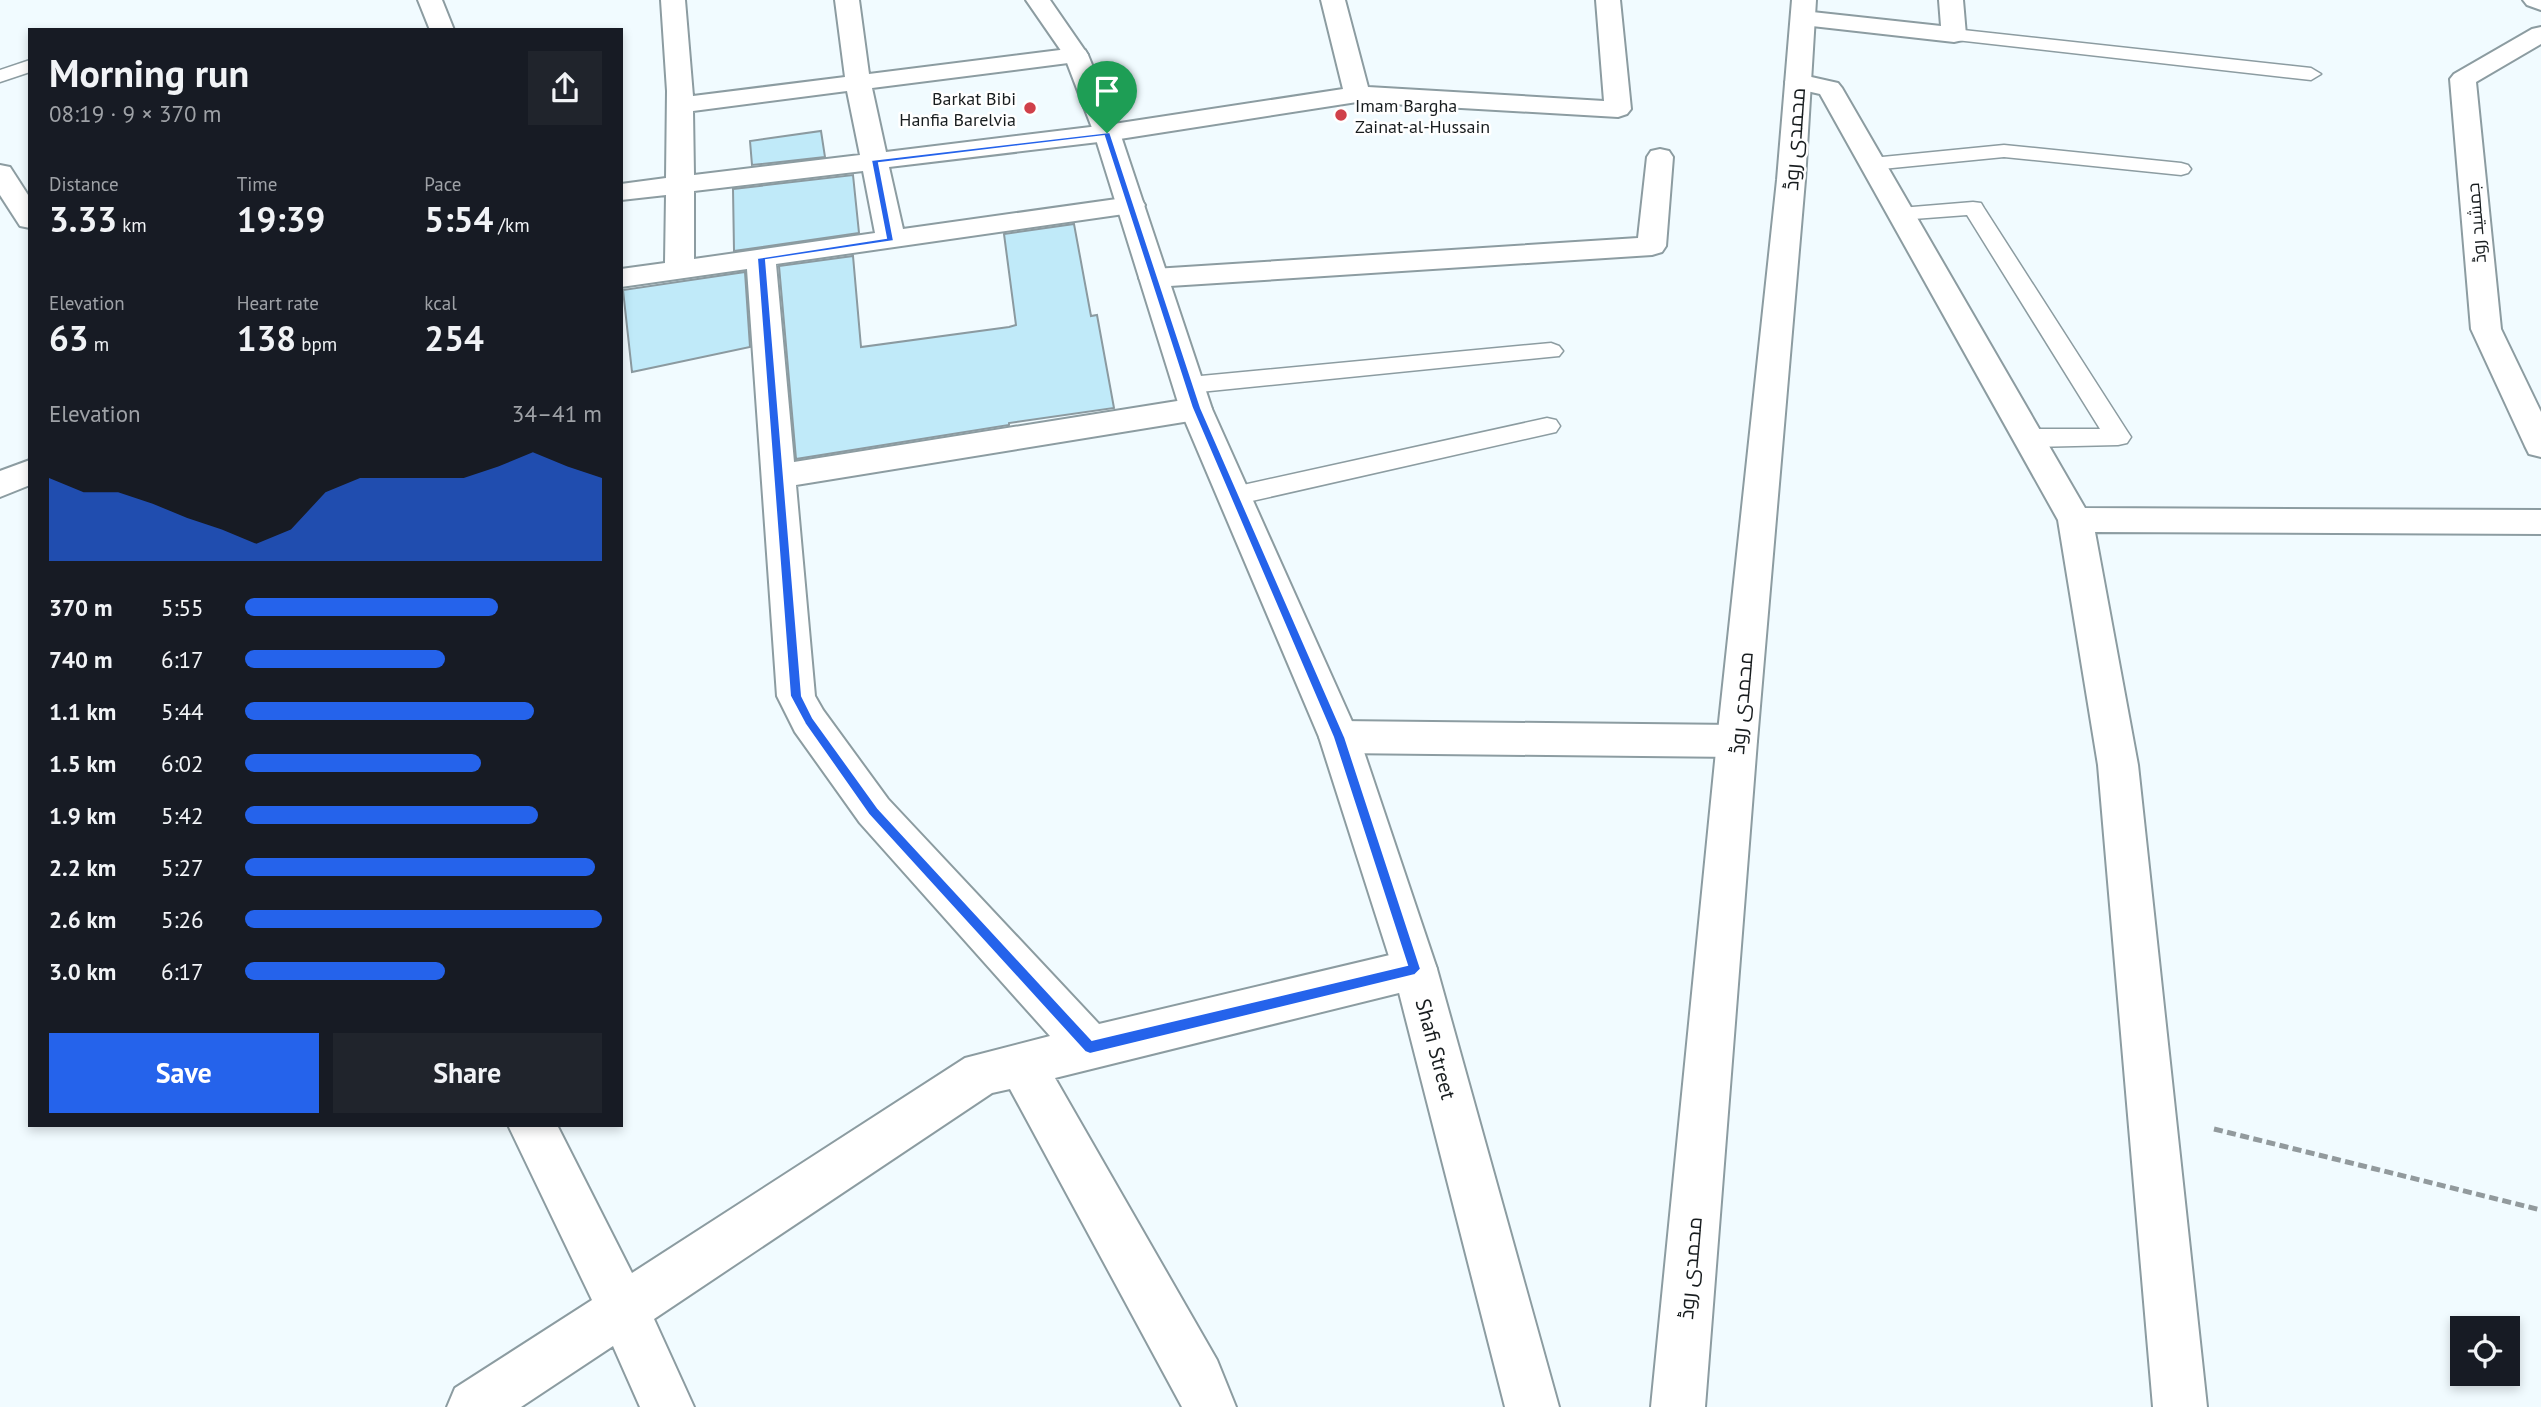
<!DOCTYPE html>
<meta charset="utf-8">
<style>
body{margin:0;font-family:"PT Sans",Cairo,sans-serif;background:#20242c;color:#f1f3f6;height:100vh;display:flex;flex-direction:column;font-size:26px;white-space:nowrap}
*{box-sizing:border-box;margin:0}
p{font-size:23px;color:#9ea1a6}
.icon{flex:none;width:38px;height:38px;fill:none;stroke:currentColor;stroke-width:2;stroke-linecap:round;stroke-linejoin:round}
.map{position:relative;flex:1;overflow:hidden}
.drawer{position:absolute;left:28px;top:28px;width:595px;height:1099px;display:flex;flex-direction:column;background:#171b24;border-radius:0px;box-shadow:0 4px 10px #0003}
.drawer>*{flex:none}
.buttons{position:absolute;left:2450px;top:1316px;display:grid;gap:14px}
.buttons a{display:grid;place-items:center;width:70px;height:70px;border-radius:0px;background:#171b24;box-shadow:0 4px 10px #0003;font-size:35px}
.pin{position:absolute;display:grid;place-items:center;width:60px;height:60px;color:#fff;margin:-72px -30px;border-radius:50% 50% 50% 0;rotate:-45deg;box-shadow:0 0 7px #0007}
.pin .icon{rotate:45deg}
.round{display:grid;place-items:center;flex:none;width:74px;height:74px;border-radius:0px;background:#20242c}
.overview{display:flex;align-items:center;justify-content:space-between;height:119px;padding:0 21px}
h1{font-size:38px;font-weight:600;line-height:52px}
.metrics{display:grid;grid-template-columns:repeat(3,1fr);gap:10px;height:119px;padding:7px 21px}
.metrics div{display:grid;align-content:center}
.metrics b{font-size:35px;font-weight:600}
.metrics small{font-size:19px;font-weight:400}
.metrics p{font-size:19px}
.chart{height:196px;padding:14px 21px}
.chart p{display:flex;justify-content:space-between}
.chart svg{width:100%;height:126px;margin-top:7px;fill:#2563eb;opacity:.7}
.cta{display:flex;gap:14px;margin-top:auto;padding:14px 21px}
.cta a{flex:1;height:80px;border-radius:0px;background:#2563eb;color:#fff;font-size:28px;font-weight:600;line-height:80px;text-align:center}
.cta a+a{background:#20242c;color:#f1f3f6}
ul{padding:0 21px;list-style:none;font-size:23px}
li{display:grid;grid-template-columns:112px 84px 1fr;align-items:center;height:52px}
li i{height:18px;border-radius:9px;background:#2563eb}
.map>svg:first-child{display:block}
</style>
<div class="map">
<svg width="2541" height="1407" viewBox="0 0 2541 1407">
<rect width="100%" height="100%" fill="#f1fbff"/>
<g fill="#c0eaf9" stroke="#8b9aa0" stroke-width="2">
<path d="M821 131 825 157 752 165 750 141Z"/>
<path d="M853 175 859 233 734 251 733 189Z"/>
<path d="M1074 224 1091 316 1097 315 1114 408 1009 423V425L796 459 779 266 853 256 861 347 1009 327 1016 325 1004 234Z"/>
<path d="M745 272 750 347 632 372 623 290Z"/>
</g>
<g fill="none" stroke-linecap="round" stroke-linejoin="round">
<defs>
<g id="lane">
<path d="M1954 29 2311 68 2321 74 2311 80 1947 39 1945 35 1947 31Z"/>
<path d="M30 60V72L0 82V70Z"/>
<path d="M2004 145 2181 163 2188 165 2191 169 2188 173 2181 175 2004 157 1872 170 1865 168 1862 164 1865 160 1872 158Z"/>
<path d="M1973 202 1981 203 1984 208 2127 431 2131 437 2127 443 2118 445 2029 447 2020 444 2016 438 2020 432 2029 429H2100L1967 215 1900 220 1892 219 1889 214 1892 209 1900 208Z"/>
<path d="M1551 343 1559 346 1563 351 1559 356 1190 393 1181 391 1178 385 1181 379 1190 377Z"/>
<path d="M1547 418 1556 420 1560 426 1556 432 1234 505 1225 502 1221 496 1225 490 1234 487Z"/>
</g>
<g id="street">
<path d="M418 0H442L454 30H430Z"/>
<path d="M661 0H685L693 96 845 77 835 0H859L869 74 1076 48 1085 50 1088 55 1085 60 1076 62 872 88 886 152 1107 125 1343 89 1321 0H1345L1368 87 1604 101 1596 0H1620L1631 109 1627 114 1618 117 1357 102 1107 141 889 167 903 229 1131 197 1141 199 1145 205 1141 211 1131 213 776 264 794 462 1196 398 1207 402 1212 409 1207 416 1196 420 796 485 815 696 823 710 888 799 1099 1024 1415 949 1431 955 1437 969 1431 983 1415 989 1055 1078 1217 1360 1236 1407H1182L1010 1089 992 1093 654 1319 694 1407H640L613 1346 521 1407H447L455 1388 592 1300 508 1125H557L632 1273 965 1058 1050 1036 860 823 795 732 777 696 747 269 621 287V269L665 263 666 195 621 200V184L666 178 667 91ZM847 91 860 155 694 175 693 111ZM863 171 875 233 694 259V191Z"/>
<path d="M1939 0H1963L1966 35 1963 40 1954 42 1803 25 1795 23 1791 18 1795 13 1803 11 1941 26Z"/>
<path d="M1798 74 1838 83 1842 88 2085 508 2541 510V534L2095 532 2138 765 2207 1407H2153L2098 765 2058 520 1820 94 1789 87 1785 82 1789 77Z"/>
<path d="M1660 149 1669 151 1673 157 1666 246 1662 252 1652 255 1154 287 1144 284 1139 278 1144 272 1154 269 1638 238 1647 157 1651 151Z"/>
<path d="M0 165 10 167 30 198V228L20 226 0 195Z"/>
<path d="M30 460V485L0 497V471Z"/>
<path d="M1339 721 1737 725 1751 730 1757 741 1751 752 1737 757 1339 753 1325 748 1319 737 1325 726Z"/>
</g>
<g id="secondary">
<path d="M1026 0H1050L1088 55 1120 133 1212 409 1359 737 1437 969 1559 1407H1505L1393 969 1319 737 1180 409 1094 133 1064 55Z"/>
<path d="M1792 0H1816L1805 180 1757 741 1705 1407H1651L1717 741 1777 180Z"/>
<path d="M2523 0H2541V10L2527 5Z"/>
<path d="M2541 27V44L2476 82 2501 329 2541 412V457L2529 454 2525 446 2471 329 2450 79 2454 74 2532 29Z"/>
</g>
</defs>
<use href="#lane" stroke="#8c9ca1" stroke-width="3"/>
<use href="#street" stroke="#8c9ca1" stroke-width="4"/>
<use href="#secondary" stroke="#8c9ca1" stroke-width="4"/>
<path stroke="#929a9d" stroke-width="5" stroke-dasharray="9 4.5" stroke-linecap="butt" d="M2214 1129 2541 1210"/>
<use href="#lane" fill="#fff" fill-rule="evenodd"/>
<use href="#street" fill="#fff" fill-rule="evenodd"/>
<use href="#secondary" fill="#fff" fill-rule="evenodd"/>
</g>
<path fill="#2563eb" stroke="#fff" stroke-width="2" fill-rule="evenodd" d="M1110 132 1201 408 1345 737 1421 969 1415 975 1090 1054 1085 1052 869 815 805 724 790 696 757 258 886 238 871 160ZM1104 136 1192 408 1333 737 1407 965 1092 1040 878 808 813 718 802 696 766 260 894 241 879 163Z"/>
<g fill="#d0404a" stroke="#fff" stroke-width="2.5">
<circle cx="1030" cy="108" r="7"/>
<circle cx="1341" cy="115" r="7"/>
</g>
<g text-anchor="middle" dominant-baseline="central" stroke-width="5" stroke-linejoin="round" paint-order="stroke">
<g font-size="18" fill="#181d1f" stroke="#fff" text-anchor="end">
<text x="1016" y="98">Barkat Bibi<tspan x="1016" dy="21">Hanfia Barelvia</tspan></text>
<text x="1355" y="105" text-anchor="start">Imam Bargha<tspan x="1355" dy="21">Zainat-al-Hussain</tspan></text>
</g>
<g font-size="18" fill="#181d1f" stroke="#fff">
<text transform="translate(2476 223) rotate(-95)">جمشید روڈ</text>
</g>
<g font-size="21" fill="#181d1f" stroke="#fff">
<text transform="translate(1794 139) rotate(-86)">محمدی روڈ</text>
<text transform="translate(1741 703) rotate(-85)">محمدی روڈ</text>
<text transform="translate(1436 1049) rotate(75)">Shafi Street</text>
<text transform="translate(1690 1268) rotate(-85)">محمدی روڈ</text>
</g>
</g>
</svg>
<div class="buttons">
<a><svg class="icon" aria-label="locate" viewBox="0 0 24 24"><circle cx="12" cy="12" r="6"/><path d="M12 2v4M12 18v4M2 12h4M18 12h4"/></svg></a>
</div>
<div class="pin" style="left:1107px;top:133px;background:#1e9e55"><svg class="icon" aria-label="arrive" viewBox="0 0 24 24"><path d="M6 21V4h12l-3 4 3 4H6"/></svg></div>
<section class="drawer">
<div class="overview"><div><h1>Morning run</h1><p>08:19 · 9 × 370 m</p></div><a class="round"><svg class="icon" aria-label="share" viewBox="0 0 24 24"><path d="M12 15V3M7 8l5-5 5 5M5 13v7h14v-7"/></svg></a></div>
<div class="metrics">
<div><p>Distance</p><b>3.33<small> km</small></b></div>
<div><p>Time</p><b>19:39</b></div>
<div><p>Pace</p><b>5:54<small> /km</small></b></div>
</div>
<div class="metrics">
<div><p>Elevation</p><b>63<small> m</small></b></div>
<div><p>Heart rate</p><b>138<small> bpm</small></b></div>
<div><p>kcal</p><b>254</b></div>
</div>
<div class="chart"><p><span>Elevation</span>34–41 m</p>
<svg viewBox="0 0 160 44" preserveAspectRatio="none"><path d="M0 44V15L10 20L20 20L30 24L40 29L50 33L60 38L70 33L80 20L90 15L100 15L110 15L120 15L130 11L140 6L150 11L160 15V44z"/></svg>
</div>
<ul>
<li><b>370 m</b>5:55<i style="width:71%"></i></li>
<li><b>740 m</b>6:17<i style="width:56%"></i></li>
<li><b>1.1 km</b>5:44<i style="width:81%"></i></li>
<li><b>1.5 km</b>6:02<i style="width:66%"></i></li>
<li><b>1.9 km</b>5:42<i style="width:82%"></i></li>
<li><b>2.2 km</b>5:27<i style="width:98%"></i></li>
<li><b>2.6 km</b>5:26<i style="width:100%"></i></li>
<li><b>3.0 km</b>6:17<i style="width:56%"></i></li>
</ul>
<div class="cta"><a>Save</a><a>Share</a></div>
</section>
</div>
